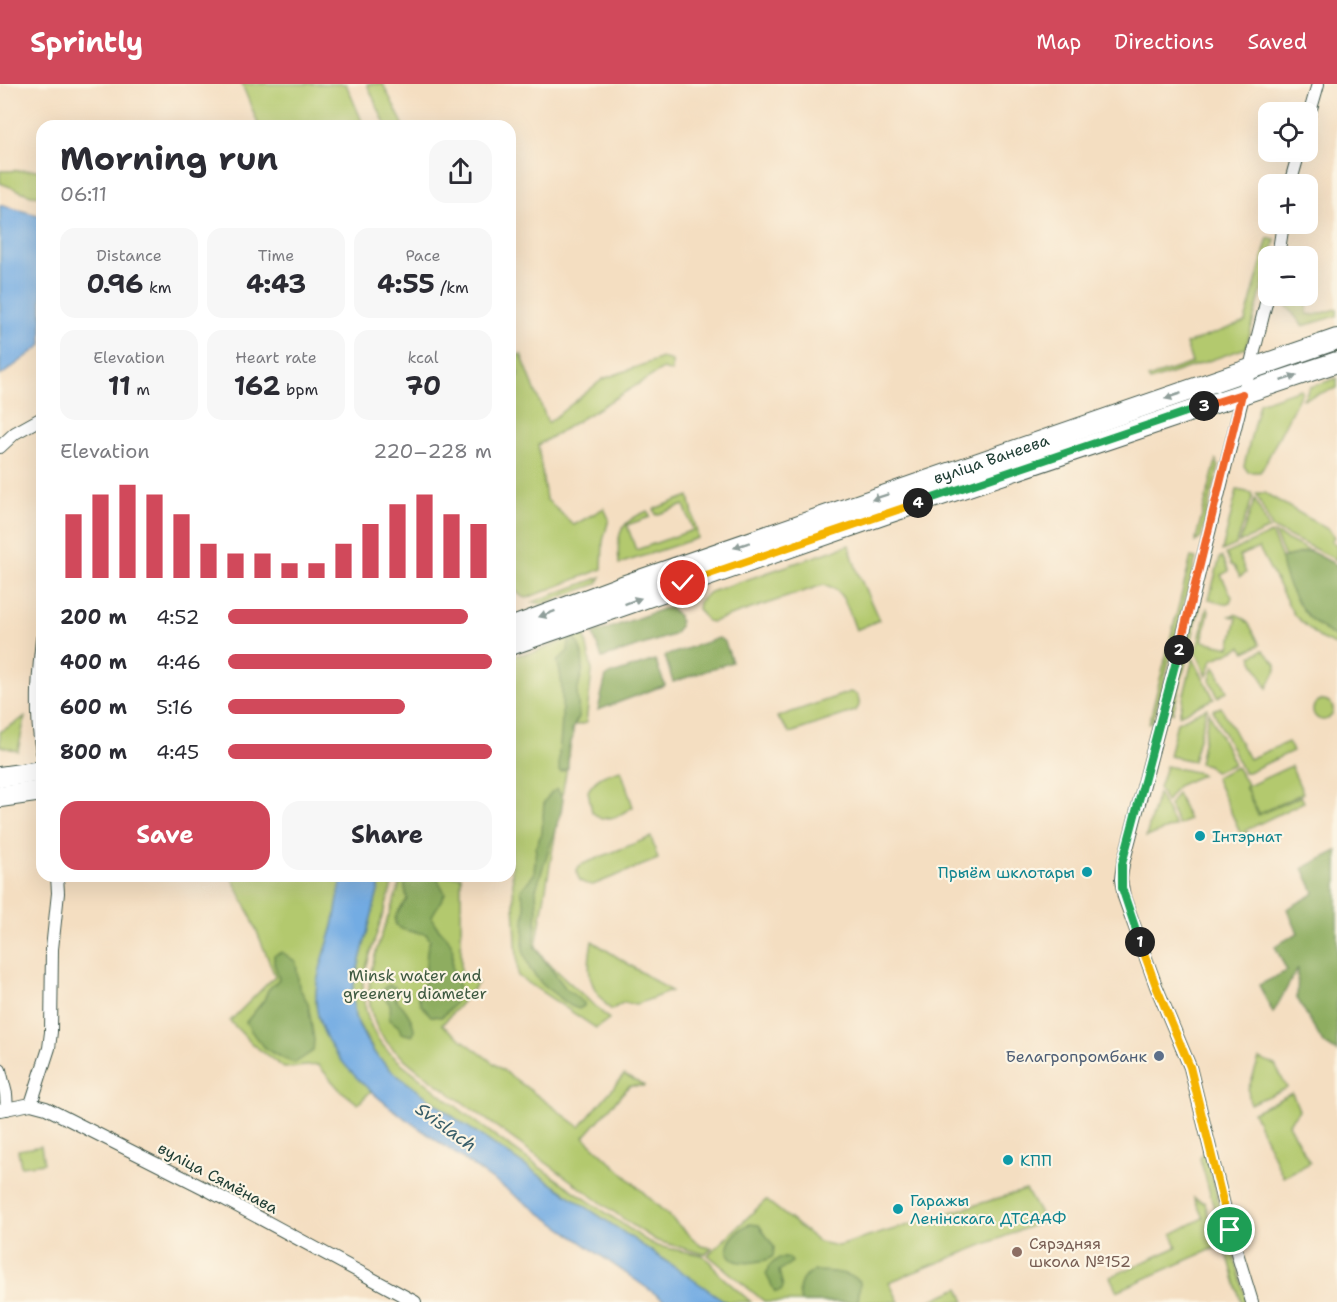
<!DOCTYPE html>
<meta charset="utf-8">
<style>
body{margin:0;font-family:"Shantell Sans",sans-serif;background:#f7f7f7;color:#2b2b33;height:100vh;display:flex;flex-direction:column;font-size:22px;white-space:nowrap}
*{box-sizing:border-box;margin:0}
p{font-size:20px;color:#7c7c81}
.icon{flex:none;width:33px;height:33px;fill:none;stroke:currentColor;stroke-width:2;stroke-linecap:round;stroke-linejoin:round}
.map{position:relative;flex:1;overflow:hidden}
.drawer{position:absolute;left:36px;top:36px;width:480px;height:762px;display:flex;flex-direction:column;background:#fff;border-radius:18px;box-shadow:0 6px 24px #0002}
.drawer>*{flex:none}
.fabs{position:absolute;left:1258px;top:18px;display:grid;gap:12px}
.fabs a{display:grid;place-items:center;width:60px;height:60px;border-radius:12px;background:#fff;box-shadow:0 6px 24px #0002;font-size:30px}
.pin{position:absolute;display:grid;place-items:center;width:51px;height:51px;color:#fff;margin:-26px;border:3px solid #fff;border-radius:50%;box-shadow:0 2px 6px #0007}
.km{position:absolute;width:30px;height:30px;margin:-15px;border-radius:50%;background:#222;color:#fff;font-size:16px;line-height:30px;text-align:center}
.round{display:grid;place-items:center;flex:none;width:63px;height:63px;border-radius:18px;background:#f7f7f7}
.headline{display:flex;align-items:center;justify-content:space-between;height:102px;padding:0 24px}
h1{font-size:33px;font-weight:700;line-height:45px}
.figures{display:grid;grid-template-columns:repeat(3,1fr);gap:9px;height:102px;padding:6px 24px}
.figures div{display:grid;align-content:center;border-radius:15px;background:#f7f7f7;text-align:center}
.figures b{font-size:26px;font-weight:700}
.figures small{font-size:16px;font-weight:400}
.figures p{font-size:16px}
.chart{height:168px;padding:12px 24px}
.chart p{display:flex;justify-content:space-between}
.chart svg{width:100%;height:108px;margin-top:6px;stroke:#d1495b;stroke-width:6}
.action{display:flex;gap:12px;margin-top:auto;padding:12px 24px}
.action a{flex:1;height:69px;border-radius:18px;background:#d1495b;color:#fff;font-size:24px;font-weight:700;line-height:69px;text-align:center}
.action a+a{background:#f7f7f7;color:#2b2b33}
ul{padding:0 24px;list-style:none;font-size:20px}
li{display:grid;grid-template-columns:96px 72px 1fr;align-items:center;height:45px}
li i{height:15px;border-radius:8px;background:#d1495b}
header{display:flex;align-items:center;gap:36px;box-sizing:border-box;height:84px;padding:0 30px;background:#d1495b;color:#fff}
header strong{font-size:28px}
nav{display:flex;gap:33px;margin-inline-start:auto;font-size:21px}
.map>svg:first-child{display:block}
</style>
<header>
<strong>Sprintly</strong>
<nav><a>Map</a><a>Directions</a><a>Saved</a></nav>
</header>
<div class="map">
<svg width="1337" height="1218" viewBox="0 0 1337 1218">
<rect width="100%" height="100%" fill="#fcf5e5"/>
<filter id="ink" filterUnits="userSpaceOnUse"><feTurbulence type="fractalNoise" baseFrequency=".0167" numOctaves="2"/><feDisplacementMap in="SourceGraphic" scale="12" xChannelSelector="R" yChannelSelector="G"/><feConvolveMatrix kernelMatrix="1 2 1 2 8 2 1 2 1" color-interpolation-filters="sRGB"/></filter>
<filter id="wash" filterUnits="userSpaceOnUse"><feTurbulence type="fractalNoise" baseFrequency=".008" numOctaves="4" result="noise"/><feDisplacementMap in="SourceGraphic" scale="24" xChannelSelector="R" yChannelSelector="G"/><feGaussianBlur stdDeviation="1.35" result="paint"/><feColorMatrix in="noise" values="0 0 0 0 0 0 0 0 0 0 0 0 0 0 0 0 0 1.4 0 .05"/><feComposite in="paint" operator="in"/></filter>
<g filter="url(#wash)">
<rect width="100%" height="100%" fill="#f4dec1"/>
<g fill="#b3c96e" stroke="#698351" stroke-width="1.5">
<path d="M242 0H346L364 42H259Z"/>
<path d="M367 0H383L404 42H386Z"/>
<path d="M42 86V112L31 111 0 99V87Z"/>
<path d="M1268 154 1275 156 1246 264 1150 297 1148 294 1192 279 1186 260 1245 238Z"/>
<path d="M1287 212H1308L1307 230 1315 231 1337 225V232L1303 242 1286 221Z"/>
<path d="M521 270 548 339 603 295 662 274 672 277V288L663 285 538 361 546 415 574 441 604 424 609 435 603 457 602 485 527 514C513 511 513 498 510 487V306C521 295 519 287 514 273Z"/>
<path d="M1337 294V304L1303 315 1310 303Z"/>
<path d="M1300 305 1302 307 1263 384 1260 388H1248L1244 382 1259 319Z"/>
<path d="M1216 377 1219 382 1201 454 1195 458Z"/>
<path d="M1237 406 1252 409 1253 412 1236 461 1222 467Z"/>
<path d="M1256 409H1265L1329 446 1334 453 1331 457 1337 461V476L1272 444Z"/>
<path d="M689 412 698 454 619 480C617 450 618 438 648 427L650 433 627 441 636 466 693 446 684 421 656 431 654 425Z"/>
<path d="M1255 415 1269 445 1239 459Z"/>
<path d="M1271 449 1282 474 1293 509 1307 531 1337 554V562L1320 554 1294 531 1259 464 1239 472 1246 489 1240 493 1234 482 1231 481 1226 470Z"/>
<path d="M1274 449 1310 467 1285 473Z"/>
<path d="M849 461 857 487 879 536 856 546C849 529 844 502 823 501L712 538 707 537 698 525 699 517 710 508Z"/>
<path d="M1191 473 1196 474 1156 627 1152 638 1149 639Z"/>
<path d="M1220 473H1222L1229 487 1221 491 1232 513 1230 518 1224 520 1209 515Z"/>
<path d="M601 493 597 500 541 520 533 518Z"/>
<path d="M1198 522 1200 523 1173 629 1166 627 1193 524Z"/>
<path d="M1207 524 1209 527 1202 557 1230 563 1237 534 1230 532 1235 530C1249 534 1253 548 1260 561L1245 568 1241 563 1212 576 1207 592 1196 568Z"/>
<path d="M579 550 585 552 592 587 586 639 574 642 536 862 544 875 609 935 596 944 518 892 510 749V572L536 568Z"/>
<path d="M1263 566 1276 580V586L1267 604 1251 572Z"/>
<path d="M1193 574 1214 615 1179 631Z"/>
<path d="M1214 582 1227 607 1218 613 1210 596Z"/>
<path d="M850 608 856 610C860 617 861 622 855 627L790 649 777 633Z"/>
<circle cx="1323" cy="626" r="10"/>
<path d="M1221 623 1249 675 1288 658 1293 667 1248 688H1243L1213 626Z"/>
<path d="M1207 624 1193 677 1169 672 1177 638Z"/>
<path d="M1209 628 1234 680 1214 688 1208 681 1199 679Z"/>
<path d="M25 633 18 667 0 662V648Z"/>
<path d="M1166 682 1200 689 1202 691 1177 702 1166 718 1159 704Z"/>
<path d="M1291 682 1303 709 1259 730 1246 703Z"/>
<path d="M1236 683 1247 700 1245 703 1258 731 1301 712 1304 718 1246 746 1248 751 1240 748 1215 693Z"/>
<path d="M621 686 633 723 616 733 601 735 592 728 588 707C596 693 606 690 621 686Z"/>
<path d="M1158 709 1175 742 1146 753Z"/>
<path d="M1177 709 1189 736 1178 741 1169 721Z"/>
<path d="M651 753 658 775 593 801C583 800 577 797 577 786L580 781Z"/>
<path d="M231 792H343C339 809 337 825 333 842 327 864 318 886 316 909 313 948 345 982 371 1007L358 1020 339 1005 318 981 284 984 252 960 230 937 275 892 249 828Z"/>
<path d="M382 792H395L363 893C362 913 365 932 375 950 386 970 407 983 424 997 494 1055 571 1104 644 1155L657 1162 702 1171 711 1178 720 1191 751 1218H726L459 1037 393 988 376 971 355 933 352 906Z"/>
<path d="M402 792H461V889L478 899 442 941 580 1043 624 991 645 1002H629L584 1053 701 1162 712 1164 705 1170 657 1157 632 1141 418 986C405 975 388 963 379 947 351 898 390 840 402 792Z"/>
<path d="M592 857 671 907 635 921 624 918 611 926C588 902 586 889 592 857Z"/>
<path d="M1259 975 1275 981 1287 1004 1250 1020 1248 1006Z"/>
<path d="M1292 1009 1299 1026 1288 1040 1310 1079 1283 1093 1253 1028Z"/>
<path d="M41 1062 44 1079 21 1082 18 1066Z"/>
<path d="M1204 1066 1247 1218H1241L1200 1074Z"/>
<path d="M1026 1106 1044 1137 889 1198 899 1218H765L708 1171 766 1116 819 1158 838 1162Z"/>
<path d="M1194 1114 1205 1119 1217 1163 1117 1207 1110 1193 1177 1163 1172 1150 1203 1134Z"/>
<path d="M959 1204 965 1218H927Z"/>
</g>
<g fill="#8ead61" stroke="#56754a" stroke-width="1.5">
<path d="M1310 467 1337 481V554C1327 548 1315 540 1307 531 1295 517 1282 492 1281 474Z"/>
<path d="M670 524C682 531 683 543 673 551L602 574 593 550 663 525Z"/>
<path d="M574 553 578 558 582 570 583 584 577 609 579 633 572 645 573 653 568 665V684L561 688 559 687C560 680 558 674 559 668 562 649 565 595 557 578L568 567 569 555Z"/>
<path d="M719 554 725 558 732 578 673 598 665 572Z"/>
<path d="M655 576 665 601 598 626 606 592Z"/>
<path d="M557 705 563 715 561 728 536 805 537 827 534 862 566 905 584 919V922L579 925 571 922 543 901 530 885 523 866 525 822 521 806 534 790 536 762 542 749 544 718 551 709Z"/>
<path d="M1337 767V968L1323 959 1297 914 1298 884 1273 929 1259 901 1287 887 1275 862 1298 849 1287 825 1312 811 1314 808 1303 784Z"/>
<path d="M406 792H436L445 809C443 816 432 829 432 833 435 846 447 850 451 860 455 868 451 876 452 883 453 891 459 899 459 906 459 915 449 928 441 933L431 932 421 921 418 912 425 897 427 866 430 856 426 850C418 848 389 848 396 832 398 826 404 821 407 815L404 797Z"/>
<path d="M282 868 296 878 299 903 308 919 314 956 313 967 295 979C269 970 259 962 246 938L264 916 268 906 279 895 274 879V871Z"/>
<path d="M390 901 395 903 396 916C404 922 415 938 414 949L412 952 401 949 399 943 389 935C391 920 393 922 381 911L385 903Z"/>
<path d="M749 1140 759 1141 774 1163 773 1172C769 1176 766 1176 760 1177 719 1186 719 1156 749 1140Z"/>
<path d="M779 1174H788L792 1178 779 1187 783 1203 781 1207 775 1208 766 1190 769 1182Z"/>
<path d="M815 1187C830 1188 849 1187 860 1198L858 1218H801C797 1204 800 1191 815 1187Z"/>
</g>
<g fill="#73ace3" stroke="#49748c" stroke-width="1.5">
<path d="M0 121 42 132V261L0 292Z"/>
<path d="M343 792H382L352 907 355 933 366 956 376 971 393 988 459 1037 726 1218H667L406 1035C369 1008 315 964 316 913 316 889 327 865 333 842 337 825 338 808 343 792Z"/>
</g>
</g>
<g filter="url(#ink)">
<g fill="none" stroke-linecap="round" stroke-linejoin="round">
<defs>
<g id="minor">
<path d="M1308 35 1318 0"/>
<path d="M1290 100 1299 68"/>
<path d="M1278 172 1283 140"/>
<path d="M0 363 15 349 42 334"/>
<path d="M42 555C38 594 35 630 42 668"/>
<path d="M0 986 6 1010 7 1025"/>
<path d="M31 1020 49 964 51 948 52 865 58 809 57 792"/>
<path d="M0 1026 31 1020 46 1024 206 1105 415 1218"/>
<path d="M1252 1218 1230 1146 1190 983 1156 902 1124 813 1121 795 1123 780 1193 513 1269 207"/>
</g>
<g id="primary">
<path id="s1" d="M510 544 617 504 1337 255"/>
<path d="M510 561 885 430 1337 278"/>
<path d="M0 693 42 687"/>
<path d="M0 713 42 707"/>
</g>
</defs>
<use href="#minor" stroke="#3f5549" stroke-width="14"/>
<use href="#primary" stroke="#3f5549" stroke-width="22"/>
<use href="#minor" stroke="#fff" stroke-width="12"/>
<use href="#primary" stroke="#fff" stroke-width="20"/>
</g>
<defs><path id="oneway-solid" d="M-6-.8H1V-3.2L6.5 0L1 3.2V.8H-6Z" transform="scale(1.5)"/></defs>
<g fill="#8f9e9a">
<use href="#oneway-solid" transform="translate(1289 294) rotate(-19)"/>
<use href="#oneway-solid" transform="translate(1173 312) rotate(161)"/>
<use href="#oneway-solid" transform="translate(880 413) rotate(161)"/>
<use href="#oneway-solid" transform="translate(742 461) rotate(161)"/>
<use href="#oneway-solid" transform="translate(633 517) rotate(-20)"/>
<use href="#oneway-solid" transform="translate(547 530) rotate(160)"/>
</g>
</g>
<g fill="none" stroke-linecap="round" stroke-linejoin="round" filter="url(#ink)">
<defs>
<path id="split-1" d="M1140 858 1156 902 1190 983 1230 1146"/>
<path id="split-2" d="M1140 858 1122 804V780L1179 566"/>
<path id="split-3" d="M1179 566 1242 310 1204 322"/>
<path id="split-4" d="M918 419 1204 322"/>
<path id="split-5" d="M683 499 918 419"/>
</defs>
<use href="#split-1" stroke="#fff" stroke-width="12"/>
<use href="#split-2" stroke="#fff" stroke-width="12"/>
<use href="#split-3" stroke="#fff" stroke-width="12"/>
<use href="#split-4" stroke="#fff" stroke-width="12"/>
<use href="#split-5" stroke="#fff" stroke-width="12"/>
<use href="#split-1" stroke="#f5b400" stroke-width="8"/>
<use href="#split-2" stroke="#22a559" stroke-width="8"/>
<use href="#split-3" stroke="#f0652b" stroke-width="8"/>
<use href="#split-4" stroke="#22a559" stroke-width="8"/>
<use href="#split-5" stroke="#f5b400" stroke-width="8"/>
</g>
<g fill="#0f9aa8" stroke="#fcf5e5" stroke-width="2">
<circle cx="1200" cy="752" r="6"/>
<circle cx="1087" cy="788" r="6"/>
<circle cx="1008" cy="1076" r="6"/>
<circle cx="898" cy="1125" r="6"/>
</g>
<circle fill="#5c6f8a" stroke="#fcf5e5" stroke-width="2" cx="1159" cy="972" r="6"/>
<circle fill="#8d6e63" stroke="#fcf5e5" stroke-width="2" cx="1017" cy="1168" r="6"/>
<g text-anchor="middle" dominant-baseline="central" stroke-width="4.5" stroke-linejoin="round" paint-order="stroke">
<g font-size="16" fill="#1f3d34" stroke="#fcf5e5">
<text stroke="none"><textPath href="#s1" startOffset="510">вуліца Ванеева</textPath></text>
<text transform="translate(218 1094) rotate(28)">вуліца Сямёнава</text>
</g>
<g font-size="16" fill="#0d838f" stroke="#fcf5e5" text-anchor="start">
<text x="1212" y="752">Інтэрнат</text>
<text x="1075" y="788" text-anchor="end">Прыём шклотары</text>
<text x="1020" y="1076">КПП</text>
<text x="910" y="1116">Гаражы<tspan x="910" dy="18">Ленінскага ДТСААФ</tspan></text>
</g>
<g font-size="16" fill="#3d5940" stroke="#fcf5e5">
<text x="415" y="891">Minsk water and<tspan x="415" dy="18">greenery diameter</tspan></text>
</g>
<g font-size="16" fill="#4e5e75" stroke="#fcf5e5" text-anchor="end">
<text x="1147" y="972">Белагропромбанк</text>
</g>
<g font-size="16" fill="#785e54" stroke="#fcf5e5" text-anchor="start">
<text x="1029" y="1159">Сярэдняя<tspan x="1029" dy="18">школа №152</tspan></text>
</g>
<g font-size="18" font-style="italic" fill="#385e69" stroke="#fcf5e5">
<text transform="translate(446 1043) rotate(36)">Svislach</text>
</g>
</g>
</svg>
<div class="fabs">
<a><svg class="icon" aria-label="locate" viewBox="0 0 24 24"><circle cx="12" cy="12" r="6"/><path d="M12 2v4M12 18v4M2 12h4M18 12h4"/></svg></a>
<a>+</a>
<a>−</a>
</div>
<div class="pin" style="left:1230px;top:1146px;background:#1e9e55"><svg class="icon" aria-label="arrive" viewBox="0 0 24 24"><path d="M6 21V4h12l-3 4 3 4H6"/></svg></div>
<div class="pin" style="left:683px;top:499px;background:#d93025"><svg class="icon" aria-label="check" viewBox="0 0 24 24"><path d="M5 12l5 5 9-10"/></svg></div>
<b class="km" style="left:1140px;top:858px">1</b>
<b class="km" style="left:1179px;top:566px">2</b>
<b class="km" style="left:1204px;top:322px">3</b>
<b class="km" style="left:918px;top:419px">4</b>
<section class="drawer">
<div class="headline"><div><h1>Morning run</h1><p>06:11</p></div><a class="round"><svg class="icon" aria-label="share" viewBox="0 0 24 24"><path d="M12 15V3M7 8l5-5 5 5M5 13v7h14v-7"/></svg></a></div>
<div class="figures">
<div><p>Distance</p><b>0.96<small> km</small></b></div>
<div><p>Time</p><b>4:43</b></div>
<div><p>Pace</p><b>4:55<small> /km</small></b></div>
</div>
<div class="figures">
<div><p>Elevation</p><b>11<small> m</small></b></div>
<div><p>Heart rate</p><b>162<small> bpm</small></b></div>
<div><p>kcal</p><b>70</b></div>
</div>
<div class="chart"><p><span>Elevation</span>220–228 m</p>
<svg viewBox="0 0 160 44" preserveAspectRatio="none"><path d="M5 44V18M15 44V10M25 44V6M35 44V10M45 44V18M55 44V30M65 44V34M75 44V34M85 44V38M95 44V38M105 44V30M115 44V22M125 44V14M135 44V10M145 44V18M155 44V22"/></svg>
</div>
<ul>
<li><b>200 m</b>4:52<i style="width:91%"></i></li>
<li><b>400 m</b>4:46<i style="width:100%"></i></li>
<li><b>600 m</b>5:16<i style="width:67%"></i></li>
<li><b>800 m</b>4:45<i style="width:100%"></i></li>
</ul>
<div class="action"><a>Save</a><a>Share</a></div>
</section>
</div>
